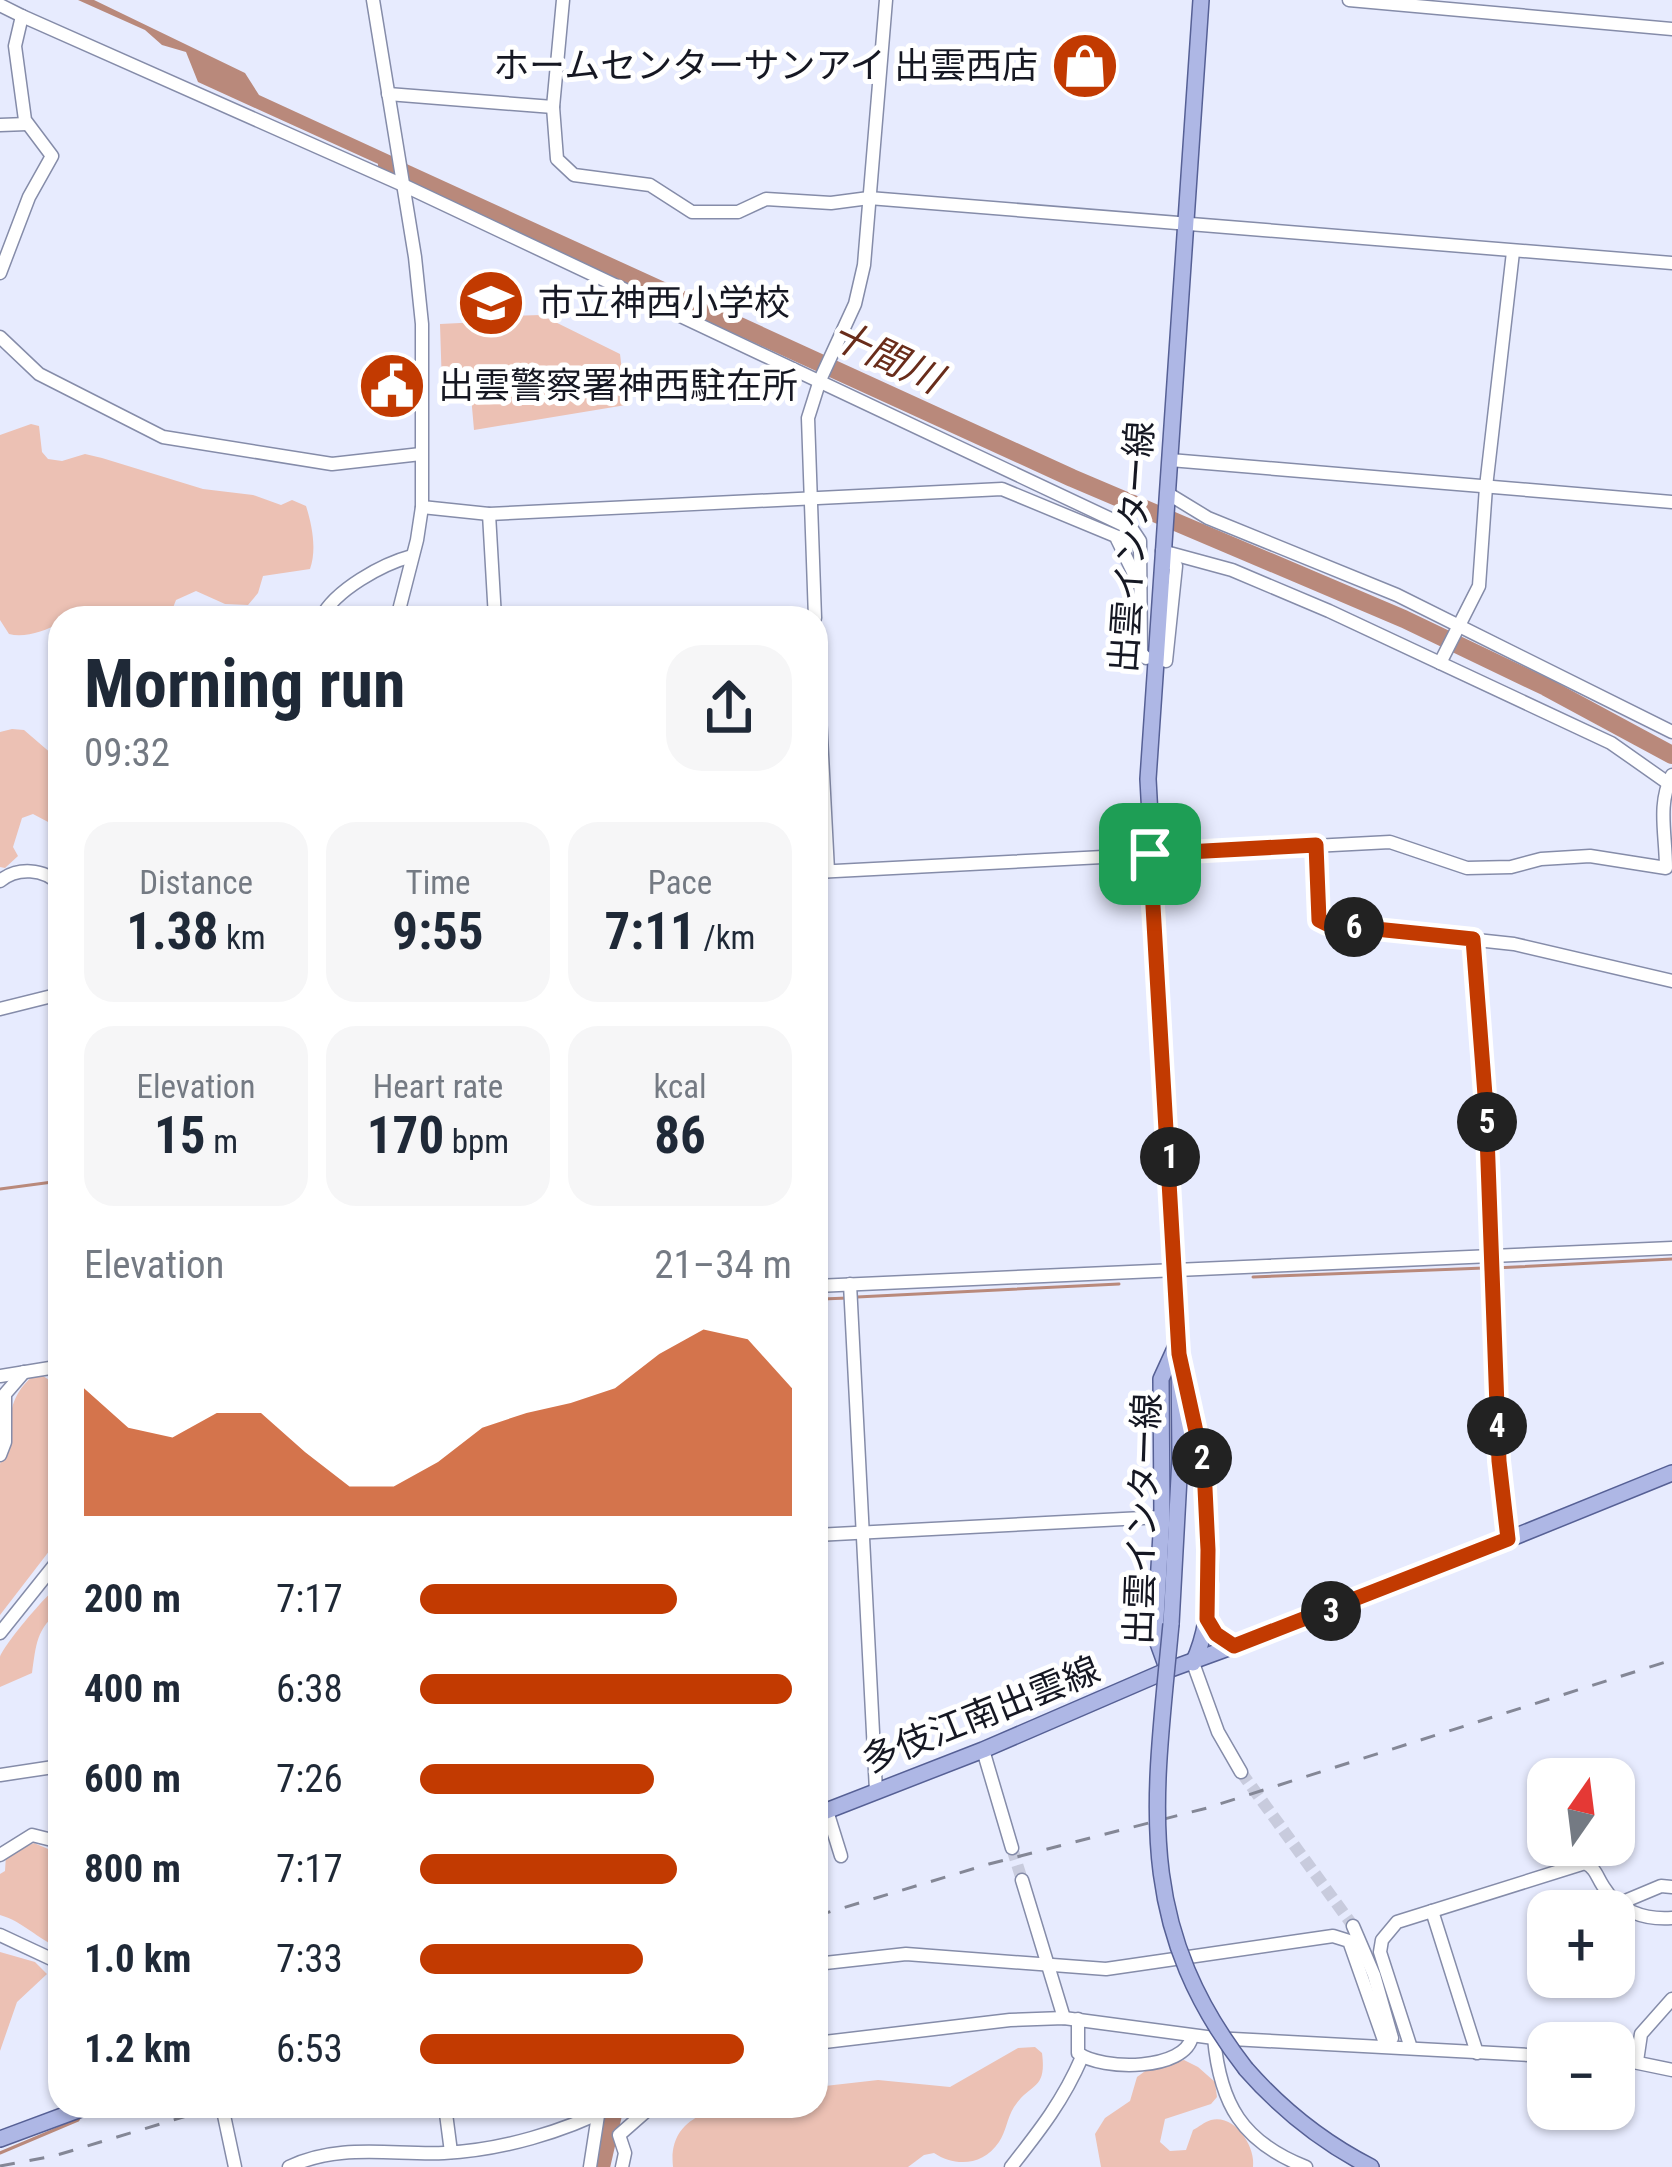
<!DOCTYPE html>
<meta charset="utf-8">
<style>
body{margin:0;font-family:"Roboto Condensed","Noto Sans JP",sans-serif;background:#f6f6f7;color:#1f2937;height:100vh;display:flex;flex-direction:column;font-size:45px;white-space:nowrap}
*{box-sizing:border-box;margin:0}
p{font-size:39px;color:#747a83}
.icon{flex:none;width:66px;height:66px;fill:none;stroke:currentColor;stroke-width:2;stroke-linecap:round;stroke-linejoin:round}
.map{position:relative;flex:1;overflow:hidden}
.sheet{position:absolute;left:48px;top:606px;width:780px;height:1512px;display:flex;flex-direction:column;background:#fff;border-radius:36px;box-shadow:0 3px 9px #0004}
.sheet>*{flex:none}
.needle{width:78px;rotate:14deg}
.controls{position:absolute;left:1527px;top:1758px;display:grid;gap:24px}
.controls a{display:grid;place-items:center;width:108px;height:108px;border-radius:24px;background:#fff;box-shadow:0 3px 9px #0004;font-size:60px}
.pin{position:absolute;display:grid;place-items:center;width:102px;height:102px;color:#fff;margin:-51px;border-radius:24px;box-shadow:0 6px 18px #0006}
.km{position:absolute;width:60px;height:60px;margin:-30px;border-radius:50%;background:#222;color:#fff;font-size:33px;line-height:60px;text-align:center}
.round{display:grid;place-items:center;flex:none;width:126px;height:126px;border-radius:36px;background:#f6f6f7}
.overview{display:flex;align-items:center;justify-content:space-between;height:204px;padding:0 36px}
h1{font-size:66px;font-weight:700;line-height:90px}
.figures{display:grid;grid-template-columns:repeat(3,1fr);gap:18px;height:204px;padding:12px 36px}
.figures div{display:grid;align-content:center;border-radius:30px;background:#f6f6f7;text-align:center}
.figures b{font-size:51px;font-weight:700}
.figures small{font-size:33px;font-weight:400}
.figures p{font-size:33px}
.chart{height:336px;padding:24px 36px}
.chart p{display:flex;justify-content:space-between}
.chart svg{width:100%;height:216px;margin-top:12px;fill:#c23a01;opacity:.7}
ul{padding:0 36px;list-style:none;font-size:39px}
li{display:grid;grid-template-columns:192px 144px 1fr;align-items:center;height:90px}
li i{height:30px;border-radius:15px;background:#c23a01}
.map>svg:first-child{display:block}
</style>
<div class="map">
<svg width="1672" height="2167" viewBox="0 0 1672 2167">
<rect width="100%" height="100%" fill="#e7ebfe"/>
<g fill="#ecc1b4">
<path d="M541 315 620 354 626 405 474 430 470 384 442 387 440 324 481 322V317Z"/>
<path d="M31 424 39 426 42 452 48 459 62 461 85 454 102 458 203 489 253 495 281 505 292 500 306 506C312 525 317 549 310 569L263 576 258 593 248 605 225 604 196 591 176 600 169 618H60V623C45 631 25 638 9 634L0 620V435Z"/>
<path d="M12 729 24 730 60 761V845L50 823 33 814 22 818 13 847 18 856 5 868 0 867V732Z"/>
<path d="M34 1375 43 1376 60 1387C60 1409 47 1422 60 1444V1537L0 1615V1464C17 1425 0 1404 34 1375Z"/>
<path d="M60 1585V1611C36 1628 36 1646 32 1673L0 1687C0 1678 0 1665 0 1657 4 1645 47 1593 60 1585Z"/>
<path d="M34 1843 60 1854V1948C37 1939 24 1922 0 1915V1874L5 1871 6 1855Z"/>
<path d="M0 1952 35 1962 47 1974 17 2002 0 2051Z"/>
<path d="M1035 2047 1042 2053C1047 2091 1030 2082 1014 2107 1007 2118 1006 2132 999 2142 983 2166 955 2167 934 2153L924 2155 908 2167H673C665 2092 768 2106 816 2106V2087L878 2080 950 2087 1018 2048Z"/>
<path d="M1184 2060 1198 2067 1215 2082 1217 2097 1211 2104 1165 2119 1160 2142 1170 2151 1186 2150 1193 2130C1199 2127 1204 2122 1211 2120 1235 2114 1256 2147 1253 2167H1101L1095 2134 1105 2118 1130 2101 1137 2077 1148 2069Z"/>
</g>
<path fill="#b9897b" d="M78 0H94L245 73 259 95 396 158 398 173 198 82 186 52 162 45 145 30Z"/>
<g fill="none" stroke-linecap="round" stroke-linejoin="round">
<g stroke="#b9897b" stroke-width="3">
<path d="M0 1189 60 1181"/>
<path d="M1494 1268 1672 1259"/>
<path d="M1253 1277 1484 1268"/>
<path d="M857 1297 1119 1284"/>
<path d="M822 1299 848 1298"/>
<path d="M0 2153 78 2120 82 2113"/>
</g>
<g stroke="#b9897b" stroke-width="18">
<path d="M387 165 1072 478 1404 619 1546 687 1672 755"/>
<path d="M601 2167 615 2106"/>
</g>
<g stroke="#c8cbdd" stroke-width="12" stroke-dasharray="12 6" stroke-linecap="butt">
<path d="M1241 1772 1353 1926"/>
<path d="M1012 1848 1022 1880"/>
</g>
<defs>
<g id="minor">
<path d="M373 0 415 257 422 324V507L417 540 397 618"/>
<path d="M563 0 553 107 557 159 574 175 650 185 692 212H738L766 199 831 203 869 198 1672 263"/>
<path d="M1349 0 1672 29"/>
<path d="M0 5 22 16 15 46 25 120 52 156 29 197 0 273"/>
<path d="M22 16 403 185 1132 529 1140 541 1141 653 1146 658"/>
<path d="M388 94 553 107"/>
<path d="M0 125 27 124"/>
<path d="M0 337 39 374 163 437 332 464 421 454"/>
<path d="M1170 460 1672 502"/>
<path d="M1167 493 1208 518 1397 595 1672 732"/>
<path d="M422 507 489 514 1002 489 1130 542"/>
<path d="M489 514 495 618"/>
<path d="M1117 539 1137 580"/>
<path d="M1162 551 1232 570 1329 611 1611 743 1668 783"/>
<path d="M321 618C335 590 382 564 412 556"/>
<path d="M815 618 808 418 820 380 855 304 864 265 886 0"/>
<path d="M816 638 828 871"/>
<path d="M1166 661 1176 566 1170 562"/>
<path d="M1440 663 1479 586 1486 487 1513 252"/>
<path d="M1316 845 1319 920 1327 924 1514 944 1672 981"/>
<path d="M816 872 1390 842 1467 868 1511 867 1541 859 1590 856 1666 868C1666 834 1657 805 1672 775"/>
<path d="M0 881C17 867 44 868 60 885"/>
<path d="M1473 939 1486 1109 1499 1461 1508 1539"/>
<path d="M0 1009 60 994"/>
<path d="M850 1284 876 1791"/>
<path d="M816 1286 1672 1248"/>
<path d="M0 1376 50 1368 60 1370"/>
<path d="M0 1455 5 1442V1394L24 1372"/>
<path d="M816 1535 1162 1517"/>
<path d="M0 1633 60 1558"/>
<path d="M1193 1663 1218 1732 1241 1772"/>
<path d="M983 1750 1012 1848"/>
<path d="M0 1775 60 1766"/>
<path d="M827 1811 841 1856"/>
<path d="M0 1855 32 1835 60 1842"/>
<path d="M1022 1880 1064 2018"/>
<path d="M1618 1904 1661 1886 1672 1887"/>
<path d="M1432 1911 1477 2053"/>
<path d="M1353 1926 1374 1975 1392 2038"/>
<path d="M0 1935 60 1963"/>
<path d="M816 1964 906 1954 1106 1969 1333 1936 1349 1941 1386 2046"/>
<path d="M1078 2019V2053C1102 2071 1186 2071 1192 2036"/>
<path d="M1214 2038C1220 2104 1242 2142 1306 2167"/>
<path d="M816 2043 1010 2020 1064 2018 1214 2038 1548 2056"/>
<path d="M1411 2048 1380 1952 1382 1940 1397 1922 1585 1863C1596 1869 1596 1875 1603 1886 1618 1911 1644 1920 1672 1918"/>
<path d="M1614 2058 1672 2070"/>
<path d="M1637 2061 1641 2034 1672 1999"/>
<path d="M222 2106 235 2167"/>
<path d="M445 2106 451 2152"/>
<path d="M289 2167C338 2143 391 2155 444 2153 502 2150 563 2132 614 2106"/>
<path d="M590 2167 599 2109"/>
<path d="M622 2167 625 2153 619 2135 652 2106"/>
<path d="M1011 2167C1040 2130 1063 2101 1082 2057"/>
</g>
<g id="major">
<path d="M1187 1386C1204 1461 1227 1593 1193 1663"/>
<path d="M1171 1624 1180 1459 1179 1354 1148 779 1201 0"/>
<path d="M1167 1668 1155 1635 1162 1517 1161 1379 1177 1344"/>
<path d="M816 1815 983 1750 1168 1670 1349 1604 1672 1473"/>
<path d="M1246 2069C1282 2110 1322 2142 1371 2167"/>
<path d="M0 2139 89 2106"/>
</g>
</defs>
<use href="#minor" stroke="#858ca9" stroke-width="15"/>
<use href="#major" stroke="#566095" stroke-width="18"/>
<use href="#minor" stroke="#fff" stroke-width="12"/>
<use href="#major" stroke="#aeb7e5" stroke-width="15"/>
<g stroke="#848796" stroke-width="3" stroke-dasharray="15 15" stroke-linecap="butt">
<path d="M816 1916 989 1864 1207 1808 1672 1660"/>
<path d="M0 2166 54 2156 220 2106"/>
</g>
<defs>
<path id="major-bridge" d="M1171 1624C1155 1797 1131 1921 1246 2069"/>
</defs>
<use href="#major-bridge" stroke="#566095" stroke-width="18" stroke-linecap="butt"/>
<use href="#major-bridge" stroke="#aeb7e5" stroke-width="15"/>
</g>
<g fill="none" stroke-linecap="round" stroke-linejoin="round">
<defs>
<path id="route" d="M1316 845 1319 920 1327 924 1473 939 1486 1108 1499 1461 1508 1539 1234 1646 1216 1634 1207 1619 1208 1550 1204 1468 1179 1354 1150 854Z"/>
</defs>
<use href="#route" stroke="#fff" stroke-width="24"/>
<use href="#route" stroke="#c23a01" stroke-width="15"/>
</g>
<defs>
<symbol id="shop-disc" viewBox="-11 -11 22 22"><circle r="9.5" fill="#c23a01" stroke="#fff"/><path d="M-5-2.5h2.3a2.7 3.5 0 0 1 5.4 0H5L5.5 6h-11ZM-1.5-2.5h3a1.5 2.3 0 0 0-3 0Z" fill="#fff"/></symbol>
<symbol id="school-disc" viewBox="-11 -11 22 22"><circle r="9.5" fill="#c23a01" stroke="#fff"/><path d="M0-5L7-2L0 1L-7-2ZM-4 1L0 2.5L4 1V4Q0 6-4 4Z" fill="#fff"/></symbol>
<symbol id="civic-disc" viewBox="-11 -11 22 22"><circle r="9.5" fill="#c23a01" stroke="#fff"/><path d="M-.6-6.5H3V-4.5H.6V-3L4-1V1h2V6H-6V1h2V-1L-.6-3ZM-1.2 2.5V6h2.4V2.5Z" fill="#fff"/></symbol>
</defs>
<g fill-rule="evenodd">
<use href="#shop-disc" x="1047" y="28" width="76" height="76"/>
<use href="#school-disc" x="453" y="265" width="76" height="76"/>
<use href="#civic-disc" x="354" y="348" width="76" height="76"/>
</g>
<g text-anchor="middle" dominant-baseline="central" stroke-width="10" stroke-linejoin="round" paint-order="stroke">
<g font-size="36" fill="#161823" stroke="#fff" text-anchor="start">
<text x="1038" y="66" text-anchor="end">ホームセンターサンアイ 出雲西店</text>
<text x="538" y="303">市立神西小学校</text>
<text x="438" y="386">出雲警察署神西駐在所</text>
</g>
<g font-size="36" fill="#161823" stroke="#fff">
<text transform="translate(1132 547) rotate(-86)">出雲インター線</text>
<text transform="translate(1143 1519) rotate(-88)">出雲インター線</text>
<text transform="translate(981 1715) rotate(-22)">多伎江南出雲線</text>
</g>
<g font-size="39" font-style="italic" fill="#692c1a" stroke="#fff">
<text transform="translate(886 357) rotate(25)">十間川</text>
</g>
</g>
</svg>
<div class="controls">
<a><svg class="needle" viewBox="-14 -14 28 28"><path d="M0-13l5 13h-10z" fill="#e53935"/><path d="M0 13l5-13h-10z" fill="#747a83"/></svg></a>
<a>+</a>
<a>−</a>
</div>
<div class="pin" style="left:1150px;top:854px;background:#1e9e55"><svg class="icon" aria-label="arrive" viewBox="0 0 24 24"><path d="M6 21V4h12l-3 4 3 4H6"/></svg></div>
<b class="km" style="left:1170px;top:1157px">1</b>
<b class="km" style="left:1202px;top:1458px">2</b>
<b class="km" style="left:1331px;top:1611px">3</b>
<b class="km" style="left:1497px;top:1426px">4</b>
<b class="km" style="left:1487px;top:1122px">5</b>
<b class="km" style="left:1354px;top:927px">6</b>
<section class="sheet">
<div class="overview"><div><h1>Morning run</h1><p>09:32</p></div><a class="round"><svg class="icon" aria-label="share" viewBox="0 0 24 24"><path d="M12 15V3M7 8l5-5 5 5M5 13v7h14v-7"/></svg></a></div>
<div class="figures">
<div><p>Distance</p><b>1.38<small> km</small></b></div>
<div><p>Time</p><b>9:55</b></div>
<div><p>Pace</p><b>7:11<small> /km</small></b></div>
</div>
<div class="figures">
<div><p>Elevation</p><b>15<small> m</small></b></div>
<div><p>Heart rate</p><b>170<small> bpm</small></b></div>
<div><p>kcal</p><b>86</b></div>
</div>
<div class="chart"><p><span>Elevation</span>21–34 m</p>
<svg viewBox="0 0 160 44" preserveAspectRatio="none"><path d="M0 44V18L10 26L20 28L30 23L40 23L50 31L60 38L70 38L80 33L90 26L100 23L110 21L120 18L130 11L140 6L150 8L160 18V44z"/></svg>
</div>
<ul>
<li><b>200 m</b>7:17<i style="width:69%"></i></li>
<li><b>400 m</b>6:38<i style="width:100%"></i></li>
<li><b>600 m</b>7:26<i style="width:63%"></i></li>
<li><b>800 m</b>7:17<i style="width:69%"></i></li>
<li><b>1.0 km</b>7:33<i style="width:60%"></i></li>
<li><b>1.2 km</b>6:53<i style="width:87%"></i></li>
</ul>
</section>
</div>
